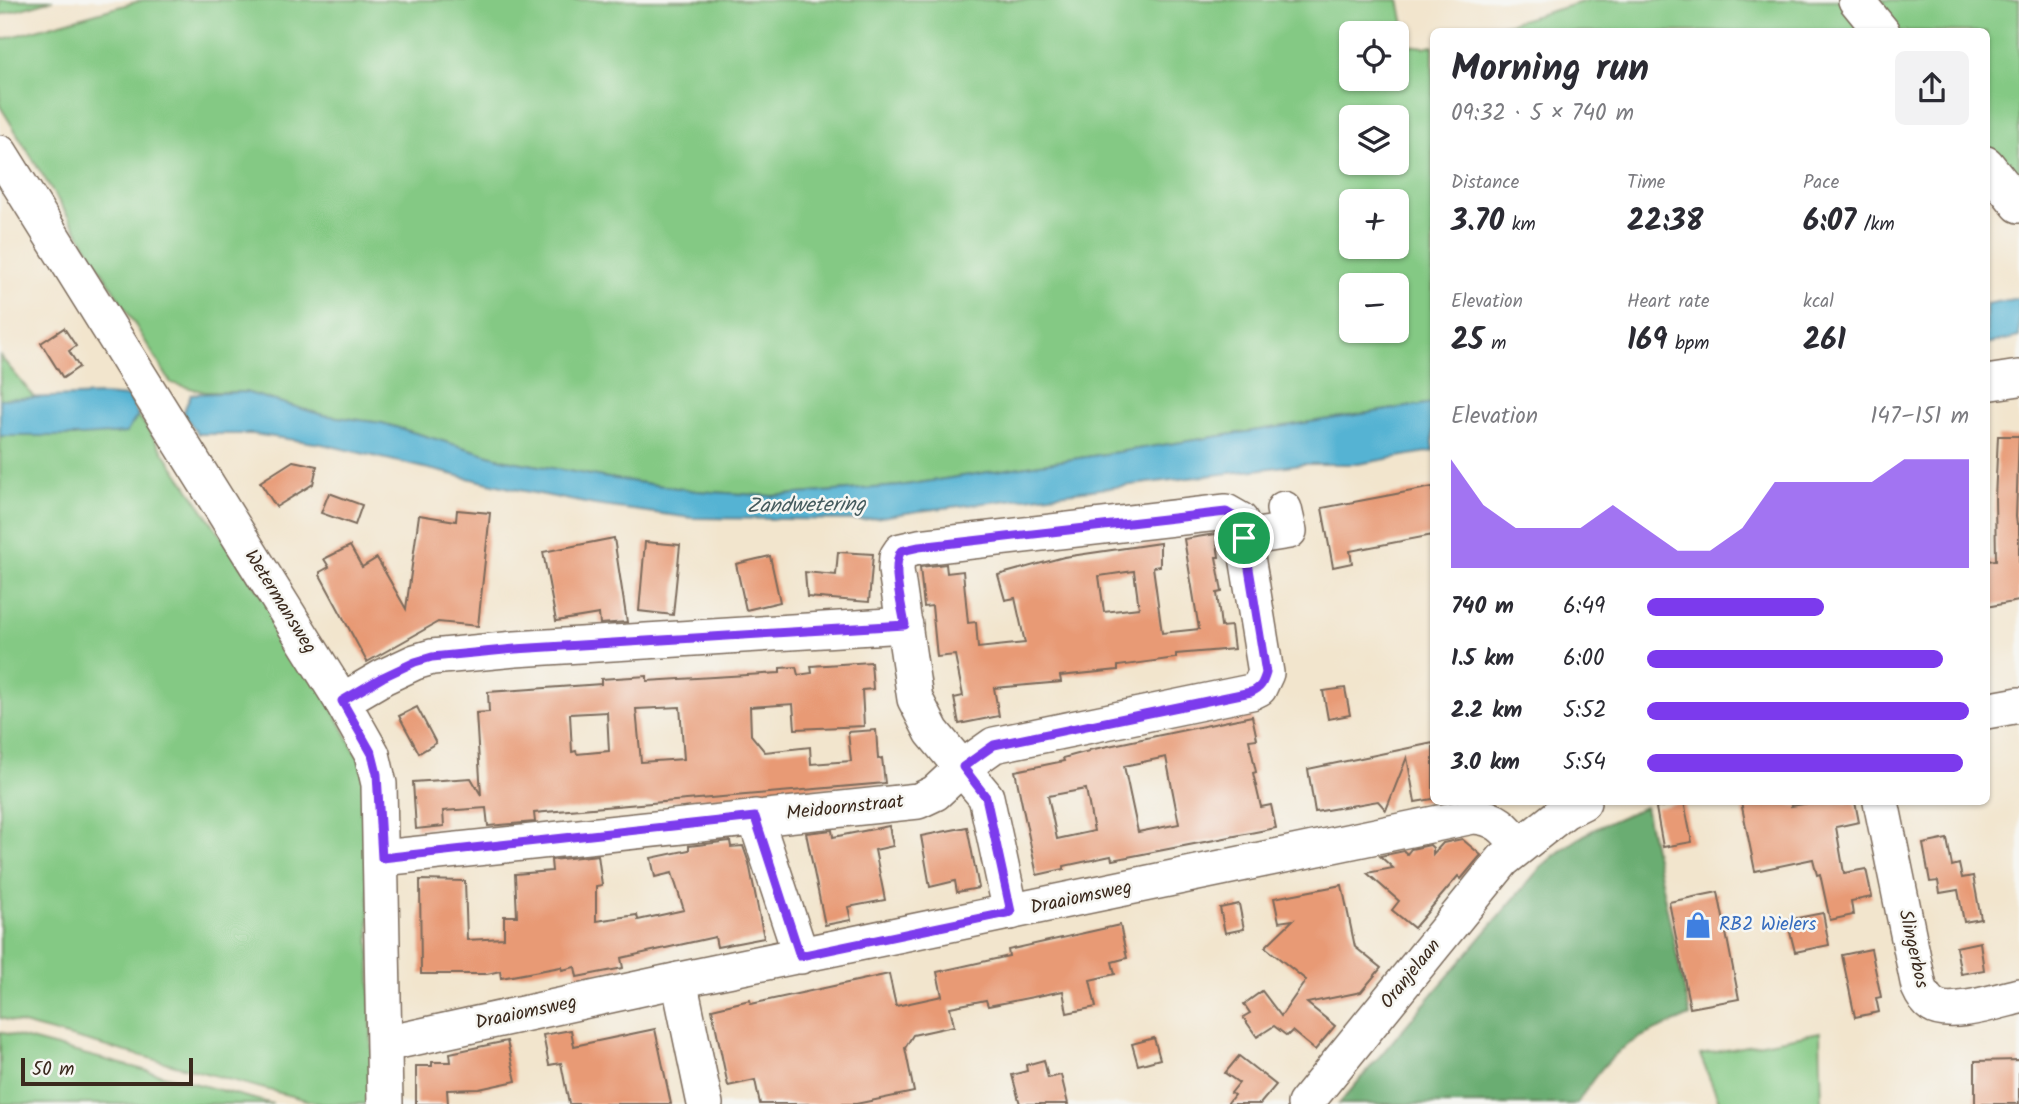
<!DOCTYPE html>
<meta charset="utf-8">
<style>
body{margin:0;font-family:Kalam,sans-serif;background:#f2f2f3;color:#2b2b33;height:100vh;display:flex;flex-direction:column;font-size:26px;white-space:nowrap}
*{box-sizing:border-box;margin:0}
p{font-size:23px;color:#7c7c81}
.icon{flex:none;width:38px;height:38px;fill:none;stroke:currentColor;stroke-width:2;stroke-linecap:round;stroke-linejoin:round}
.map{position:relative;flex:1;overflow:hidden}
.details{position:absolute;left:1430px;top:28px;width:560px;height:777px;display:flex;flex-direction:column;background:#fff;border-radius:10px;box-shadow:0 2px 5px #0004}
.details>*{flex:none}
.controls{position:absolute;left:1339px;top:21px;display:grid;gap:14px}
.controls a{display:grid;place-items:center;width:70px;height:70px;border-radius:10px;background:#fff;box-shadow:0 2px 5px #0004;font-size:35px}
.scale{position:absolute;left:21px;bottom:18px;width:172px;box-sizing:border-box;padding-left:7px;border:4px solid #3b2a1e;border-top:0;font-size:19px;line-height:24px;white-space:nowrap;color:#3b2a1e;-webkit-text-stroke:5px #f6f6f2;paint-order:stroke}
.pin{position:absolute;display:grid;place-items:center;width:60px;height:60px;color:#fff;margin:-30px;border:4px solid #fff;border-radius:50%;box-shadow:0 2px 7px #0007}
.round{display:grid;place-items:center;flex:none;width:74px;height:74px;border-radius:10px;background:#f2f2f3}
.summary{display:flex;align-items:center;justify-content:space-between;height:119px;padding:0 21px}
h1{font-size:38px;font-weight:800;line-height:52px}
.figures{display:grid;grid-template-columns:repeat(3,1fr);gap:10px;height:119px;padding:7px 21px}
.figures div{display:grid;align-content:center}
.figures b{font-size:30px;font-weight:800}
.figures small{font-size:19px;font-weight:400}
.figures p{font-size:19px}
.chart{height:196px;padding:14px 21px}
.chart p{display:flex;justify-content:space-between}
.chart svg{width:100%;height:126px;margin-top:7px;fill:#7c3aed;opacity:.7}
ul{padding:0 21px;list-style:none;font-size:23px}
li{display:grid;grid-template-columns:112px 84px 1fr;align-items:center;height:52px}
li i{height:18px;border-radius:9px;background:#7c3aed}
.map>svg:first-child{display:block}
</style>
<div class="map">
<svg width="2019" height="1104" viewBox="0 0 2019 1104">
<rect width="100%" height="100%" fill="#f6f6f2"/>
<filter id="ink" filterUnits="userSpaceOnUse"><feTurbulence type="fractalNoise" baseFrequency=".0143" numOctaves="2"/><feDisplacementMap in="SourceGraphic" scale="14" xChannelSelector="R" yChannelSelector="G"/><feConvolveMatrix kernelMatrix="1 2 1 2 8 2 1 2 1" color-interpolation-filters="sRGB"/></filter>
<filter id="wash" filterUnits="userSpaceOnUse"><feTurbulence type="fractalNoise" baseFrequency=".00686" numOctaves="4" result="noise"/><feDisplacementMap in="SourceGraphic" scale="28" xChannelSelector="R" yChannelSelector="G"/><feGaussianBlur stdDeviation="1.57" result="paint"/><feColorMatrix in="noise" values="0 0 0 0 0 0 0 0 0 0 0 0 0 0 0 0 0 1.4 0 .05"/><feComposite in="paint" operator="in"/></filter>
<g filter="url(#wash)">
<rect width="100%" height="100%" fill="#f2e5cd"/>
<g fill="#84c984" stroke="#607a51" stroke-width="2" fill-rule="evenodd">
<path d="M0 0H53L0 15Z"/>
<path d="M143 0H1399L1408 45 1424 47 1433 45V403L899 486 772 496 697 491 602 477 506 460 382 423 323 415 245 392H205L171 383 0 106V40ZM1351 33H1396V79H1351ZM1351 117H1396V163H1351ZM1351 201H1396V247H1351ZM1351 285H1396V331H1351Z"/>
<path d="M1589 0H1843L1867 32H1479Z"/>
<path d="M1873 0H2019V186L1986 144V32L1898 31Z"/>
<path d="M0 356 35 398 0 399Z"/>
<path d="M138 415 308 662 366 772 373 1104H321L0 1018V436L125 433Z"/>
<path d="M0 1032 273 1104H0Z"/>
<path d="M1820 1032 1822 1104H1720L1700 1055Z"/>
</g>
<path fill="#6bad72" stroke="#536c48" stroke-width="2" d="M1645 807 1690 1016C1668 1026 1641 1034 1622 1049 1604 1063 1588 1085 1577 1104H1339L1541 867C1575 836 1603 824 1645 807Z"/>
<g fill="#54b3d3" stroke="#486e78" stroke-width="2">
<path d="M2019 298V337L1986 344V304Z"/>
<path d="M245 392 323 415 382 423 506 460 602 477 697 491 772 496 899 486 1433 403V451L1358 464H1303L919 511 862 520 692 518 595 505 519 490 322 444 253 434H198L183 413 191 394Z"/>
<path d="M102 395 129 397 138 415 126 433 82 436H0V399Z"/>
</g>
<g id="blocks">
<g fill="#e89a75" fill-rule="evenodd">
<path d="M64 328 76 346 69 351 79 367 63 378 41 343Z"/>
<path d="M1998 436H2019L2016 517 2017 524H2019V601L1986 607V561L1996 560 1995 499Z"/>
<path d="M293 461 317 466 313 484 276 507 260 482Z"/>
<path d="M1433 487V535L1350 551 1352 563 1333 567 1322 508Z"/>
<path d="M329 493 362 505 355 525 321 513Z"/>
<path d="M457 510 490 513 478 626 438 622 367 662 320 575V572L329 567 324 559 350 546 362 567 377 558 406 609 419 515 456 521Z"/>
<path d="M1216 534 1219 557H1216L1222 592 1217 593 1221 627 1231 626 1234 649 1176 654V658L1118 666V670L1060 676 1061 682 994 688 999 716 959 724 954 698 963 696 955 655 937 657 932 606 924 607 920 567 946 564 947 573 963 571 968 623 976 622 978 648 1025 643 1015 598 1005 600 998 575 1064 557 1160 543V566L1153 567 1162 633 1199 629 1184 539ZM1134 571 1139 608 1104 612 1099 576Z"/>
<path d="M614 538 627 622 600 624 599 614 556 621 543 552Z"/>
<path d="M645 542 680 545 673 615 639 611Z"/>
<path d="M838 552 873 554 869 602 807 597 805 572 836 575Z"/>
<path d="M770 556 780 602 746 610 736 564Z"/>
<path d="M871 662 873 689 862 690 864 726 795 729 793 704 750 707 751 735 765 752 810 747 811 764 851 761 848 732 876 730 878 759 882 758 885 783 534 813 535 822 488 826 486 808 443 811 444 826 416 829 413 782 471 778 481 795 476 713 489 712 488 692 601 684V679L647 676V681L780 673V668L796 667 798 675 812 673 811 666ZM680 707 684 759 641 762 636 709ZM607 712 609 751 577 754 576 751 572 752 570 714Z"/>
<path d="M1345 688 1350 715 1328 719 1323 691Z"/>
<path d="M417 707 436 743 419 753 399 716Z"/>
<path d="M1252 716 1257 739 1249 740 1256 772 1253 773 1261 807 1271 805 1276 828 1112 860 1111 856 1064 866V869L1037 875 1015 771 1064 761 1063 758 1089 751V750ZM1166 757 1179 824 1138 832 1124 766ZM1086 789 1094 831 1057 839 1048 796Z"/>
<path d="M1433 743V799L1415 802 1407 757 1386 810 1378 801 1315 812 1308 769Z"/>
<path d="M1684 802 1692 842 1663 847 1656 808Z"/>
<path d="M1741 802H1790L1791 806 1815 802H1855L1859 822 1836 827 1844 873 1866 869 1872 897 1851 901 1853 915 1830 920 1820 874 1817 875 1813 859 1755 871Z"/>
<path d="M889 826 893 846 875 850 885 900 848 907 851 920 825 925 806 833 832 830 833 837Z"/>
<path d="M967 827 979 888 957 892 955 881 930 887 921 836Z"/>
<path d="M1462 839 1481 855 1461 879 1458 876 1414 928 1392 910 1399 901 1367 873 1393 868 1380 856 1404 851 1407 854 1411 849 1430 845 1433 848V854L1443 843Z"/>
<path d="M1947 839 1952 866 1959 864 1962 878 1973 876 1981 919 1964 922 1958 890 1940 893 1938 881 1930 882 1923 844Z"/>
<path d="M730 841 731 847 743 846 749 863 764 938 717 947 715 937 621 958 623 968 577 977 575 967 562 970 561 967 501 978 500 971 487 974H421L420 880 465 881 467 940 504 938V916H517L515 874 552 871 551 860 598 855 602 885 596 886V921L637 915 638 920 684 910 672 873 655 877 651 858 689 850V846Z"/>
<path d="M1342 885 1355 947 1381 968 1361 992 1307 1003 1335 1026 1315 1050 1292 1031 1287 1036 1274 1026 1257 1037 1243 1017 1250 1013 1244 1004 1262 991 1281 1016 1306 980 1265 947 1293 920 1279 922 1274 898Z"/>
<path d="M1718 892 1739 999 1690 1008 1669 902Z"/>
<path d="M1239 904 1244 929 1225 933 1220 908Z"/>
<path d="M1823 913 1829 945 1795 952 1787 920Z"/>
<path d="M1120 925 1127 958 1112 962 1115 974 1090 980 1096 1007 1067 1013 1063 991 988 1006 986 1000 950 1007 954 1026 913 1035 905 1048 914 1092 856 1104H760L755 1080 728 1086 712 1009 750 1000 751 1004 889 974 896 1006 942 996 937 972 1009 956 1008 950Z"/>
<path d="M1980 942 1984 970 1961 974 1956 947Z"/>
<path d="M1871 949 1881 997 1876 998 1879 1012 1855 1017 1842 955Z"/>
<path d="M655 1029 671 1104H569L561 1063 549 1065 543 1035 571 1030 574 1046Z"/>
<path d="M1154 1038 1160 1059 1138 1065 1132 1044Z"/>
<path d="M507 1041 516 1081 479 1089 447 1090 448 1104H416V1066H432V1062H451L450 1053Z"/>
<path d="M1239 1056 1276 1085 1260 1104H1227L1234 1095 1231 1093 1239 1083 1225 1073Z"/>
<path d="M1044 1060 1048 1078 1061 1075 1068 1104H1020L1012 1075 1027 1071 1026 1065Z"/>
<path d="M2019 1060V1104H1975V1061Z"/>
</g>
</g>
</g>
<g filter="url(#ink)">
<use href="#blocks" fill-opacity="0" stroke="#7b6b5b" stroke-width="2"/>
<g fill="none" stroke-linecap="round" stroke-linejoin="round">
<defs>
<g id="minor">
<path d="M1856 0 1882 32"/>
<path d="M0 153 342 701 372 754 379 784 385 1104"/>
<path d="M1986 164 2019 205"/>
<path d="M1986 383 2019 378"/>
<path d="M1244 538 1289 531 1284 509"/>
<path d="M342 701 383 677 415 662 432 657 515 649 905 625"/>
<path d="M1986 711 2019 705"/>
<path d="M1881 802 1919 987C1922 994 1925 1000 1932 1005 1949 1017 1998 1001 2019 996"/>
<path d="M755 817 801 956"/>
<path d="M382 858 918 801 935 793 963 767 994 745 1251 692 1259 688 1266 673 1244 538 1240 520 1226 512 919 547 901 551 897 557 896 570 915 699 932 732 986 797 1011 912"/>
<path d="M679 980 705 1104"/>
<path d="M385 1044 679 980 1473 816C1496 817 1506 828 1519 846"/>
<path d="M1305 1104 1503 860 1565 811 1583 802"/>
</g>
</defs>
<use href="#minor" stroke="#7b6b5b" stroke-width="38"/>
<use href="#minor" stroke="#fff" stroke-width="35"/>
</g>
</g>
<g fill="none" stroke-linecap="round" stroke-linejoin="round" filter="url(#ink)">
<defs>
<path id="route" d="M1226 512 1240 520 1244 538 1266 673C1263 683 1261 688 1251 692L994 745 963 767 986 797 1011 912 800 956 755 817 382 858 377 774 372 754 342 701 383 677 415 662 432 657 515 649 905 625C902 606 891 567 901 551L919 547Z"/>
</defs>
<use href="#route" stroke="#fff" stroke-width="14"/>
<use href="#route" stroke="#7c3aed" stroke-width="9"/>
</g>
<defs>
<symbol id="shop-bare" viewBox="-9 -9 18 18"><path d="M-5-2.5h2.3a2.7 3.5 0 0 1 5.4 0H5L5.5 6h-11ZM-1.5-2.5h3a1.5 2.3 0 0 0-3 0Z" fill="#3f7fe0" stroke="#f6f6f2" stroke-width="2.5" paint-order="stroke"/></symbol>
</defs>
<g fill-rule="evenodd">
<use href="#shop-bare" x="1679" y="906" width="38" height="38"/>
</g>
<g text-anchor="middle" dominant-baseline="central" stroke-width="5" stroke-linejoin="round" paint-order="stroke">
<g font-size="19" fill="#3b2a1e" stroke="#f6f6f2">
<text transform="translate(280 602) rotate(58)">Wetermansweg</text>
<text transform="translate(845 808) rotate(-6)">Meidoornstraat</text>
<text transform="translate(1081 898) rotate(-12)">Draaiomsweg</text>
<text transform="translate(1913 949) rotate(77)">Slingerbos</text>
<text transform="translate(1411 974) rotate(-51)">Oranjelaan</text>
<text transform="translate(526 1013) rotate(-12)">Draaiomsweg</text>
</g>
<g font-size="19" fill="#366cbe" stroke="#f6f6f2" text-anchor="start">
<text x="1719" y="925">RB2 Wielers</text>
</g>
<g font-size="21" font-style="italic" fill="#445a5d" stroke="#f6f6f2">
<text transform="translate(806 506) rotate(-1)">Zandwetering</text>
</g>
</g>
</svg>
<div class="controls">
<a><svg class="icon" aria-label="locate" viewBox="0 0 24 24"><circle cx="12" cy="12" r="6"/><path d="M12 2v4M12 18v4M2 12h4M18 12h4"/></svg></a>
<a><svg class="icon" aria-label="layers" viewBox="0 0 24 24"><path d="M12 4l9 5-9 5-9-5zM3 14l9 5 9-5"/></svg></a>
<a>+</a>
<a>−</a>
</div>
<div class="scale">50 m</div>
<div class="pin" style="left:1244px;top:538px;background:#1e9e55"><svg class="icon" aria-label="arrive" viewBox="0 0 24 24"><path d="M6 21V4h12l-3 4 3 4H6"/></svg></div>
<section class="details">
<div class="summary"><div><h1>Morning run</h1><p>09:32 · 5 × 740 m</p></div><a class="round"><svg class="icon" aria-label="share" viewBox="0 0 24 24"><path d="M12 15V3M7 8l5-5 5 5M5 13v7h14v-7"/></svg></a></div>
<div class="figures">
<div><p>Distance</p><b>3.70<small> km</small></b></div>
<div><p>Time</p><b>22:38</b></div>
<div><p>Pace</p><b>6:07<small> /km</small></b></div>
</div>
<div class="figures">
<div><p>Elevation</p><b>25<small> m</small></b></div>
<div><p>Heart rate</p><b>169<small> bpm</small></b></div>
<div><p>kcal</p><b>261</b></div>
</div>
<div class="chart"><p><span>Elevation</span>147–151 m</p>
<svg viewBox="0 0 160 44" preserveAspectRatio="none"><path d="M0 44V6L10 22L20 30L30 30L40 30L50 22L60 30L70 38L80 38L90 30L100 14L110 14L120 14L130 14L140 6L150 6L160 6V44z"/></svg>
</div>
<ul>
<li><b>740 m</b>6:49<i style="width:55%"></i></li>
<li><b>1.5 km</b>6:00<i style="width:92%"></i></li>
<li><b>2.2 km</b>5:52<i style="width:100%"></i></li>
<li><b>3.0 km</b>5:54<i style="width:98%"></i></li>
</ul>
</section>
</div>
